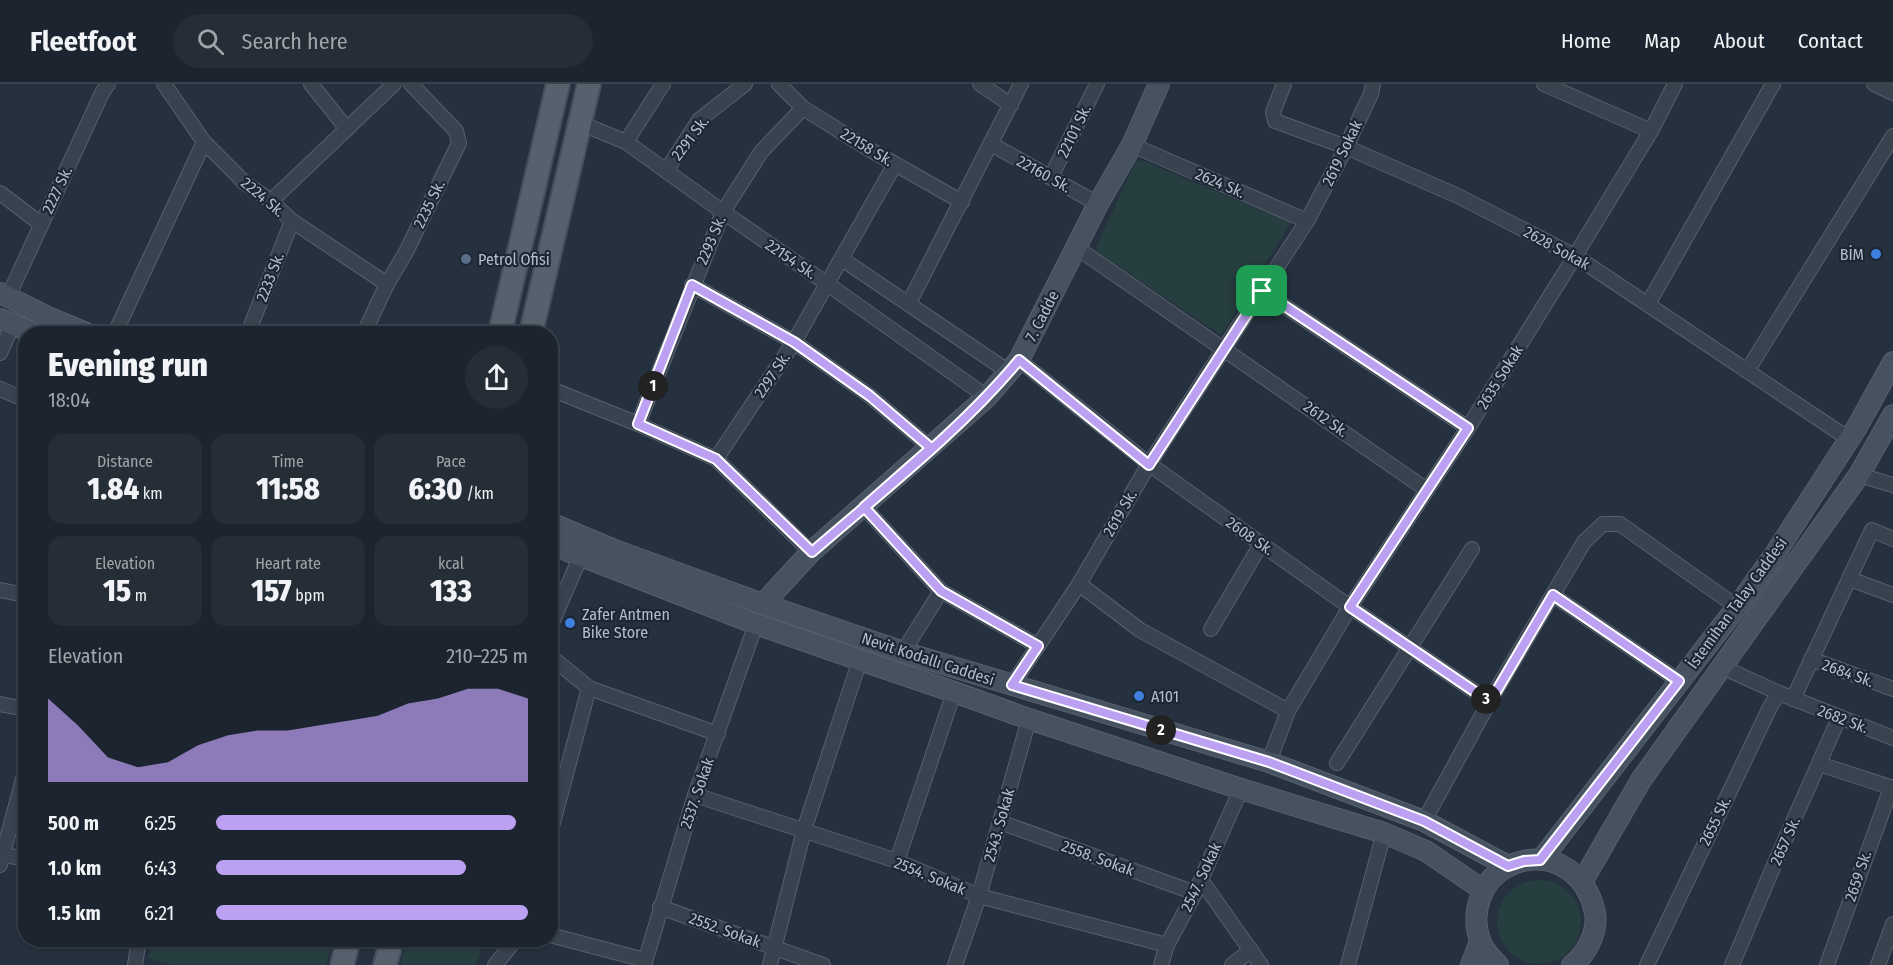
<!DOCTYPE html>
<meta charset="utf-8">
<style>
body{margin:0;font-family:"Fira Sans Condensed",sans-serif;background:#252d37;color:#f1f3f6;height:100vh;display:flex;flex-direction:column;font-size:22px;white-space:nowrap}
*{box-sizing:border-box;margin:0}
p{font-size:20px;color:#a0a5aa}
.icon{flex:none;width:33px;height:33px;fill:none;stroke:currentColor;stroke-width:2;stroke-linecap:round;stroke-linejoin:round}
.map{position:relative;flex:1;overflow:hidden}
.panel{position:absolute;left:18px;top:242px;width:540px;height:621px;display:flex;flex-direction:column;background:#1c252f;border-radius:24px;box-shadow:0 2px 4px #0004,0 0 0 2px #3a424b}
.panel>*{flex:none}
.pin{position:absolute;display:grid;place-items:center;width:51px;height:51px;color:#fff;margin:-26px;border-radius:12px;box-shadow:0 3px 9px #0006}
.km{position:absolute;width:30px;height:30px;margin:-15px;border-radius:50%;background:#222;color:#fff;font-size:16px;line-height:30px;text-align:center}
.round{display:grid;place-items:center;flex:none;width:63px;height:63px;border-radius:32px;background:#252d37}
.headline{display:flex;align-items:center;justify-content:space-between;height:102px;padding:0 30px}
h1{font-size:33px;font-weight:800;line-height:45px}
.stats{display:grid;grid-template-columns:repeat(3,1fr);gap:9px;height:102px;padding:6px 30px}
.stats div{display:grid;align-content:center;border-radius:15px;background:#252d37;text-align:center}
.stats b{font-size:30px;font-weight:800}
.stats small{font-size:16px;font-weight:400}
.stats p{font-size:16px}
.chart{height:168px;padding:12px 30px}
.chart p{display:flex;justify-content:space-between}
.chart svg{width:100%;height:108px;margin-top:6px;fill:#bca0f2;opacity:.7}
ul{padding:0 30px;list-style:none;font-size:20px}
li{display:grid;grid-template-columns:96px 72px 1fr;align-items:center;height:45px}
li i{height:15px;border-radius:8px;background:#bca0f2}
header{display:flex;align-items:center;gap:36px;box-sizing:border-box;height:84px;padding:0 30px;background:#1c252f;border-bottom:2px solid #3a424b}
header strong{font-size:28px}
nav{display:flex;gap:33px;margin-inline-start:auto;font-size:21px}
.search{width:420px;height:54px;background:#252d37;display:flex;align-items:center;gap:15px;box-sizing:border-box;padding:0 21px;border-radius:33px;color:#a0a5aa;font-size:22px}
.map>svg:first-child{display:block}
</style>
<header>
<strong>Fleetfoot</strong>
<div class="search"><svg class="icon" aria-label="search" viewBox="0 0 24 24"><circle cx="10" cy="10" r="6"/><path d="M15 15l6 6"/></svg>Search here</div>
<nav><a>Home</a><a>Map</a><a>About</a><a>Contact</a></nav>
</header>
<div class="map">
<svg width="1893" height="881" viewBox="0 0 1893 881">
<rect width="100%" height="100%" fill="#25313f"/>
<g fill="#273e40">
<path d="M1141 76 1291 139 1221 251 1097 168V161L1134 80Z"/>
<circle cx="1539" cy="838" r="42"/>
<path d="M154 855H334L326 881H172L148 874Z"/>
<path d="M408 855H484L480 872 475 881H400Z"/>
</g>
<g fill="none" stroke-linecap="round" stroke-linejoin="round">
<defs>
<g id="street">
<path d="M164 0 204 58 245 99 271 117 292 137 387 200"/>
<path d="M311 0 347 45"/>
<path d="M779 0 803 24 867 64 962 118"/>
<path d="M980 0 1011 21"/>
<path d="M1284 0 1273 28 1275 37 1346 63 1458 112 1575 172 1849 355"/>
<path d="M1544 0 1651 47"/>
<path d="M1874 0 1893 9"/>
<path d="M592 44 626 58 723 128 826 199 987 313"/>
<path d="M626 58 663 0"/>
<path d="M991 60 1098 120"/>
<path d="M1132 61 1307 137"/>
<path d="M666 87 699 36 745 0"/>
<path d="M1051 93 1097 0"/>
<path d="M0 109 41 140"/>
<path d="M271 117 394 0"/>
<path d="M1077 164 1427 406"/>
<path d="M842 175 1009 288"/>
<path d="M692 201 794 258 870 312 931 364"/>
<path d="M1262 207 1468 344"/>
<path d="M8 213 102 9 108 0"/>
<path d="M909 219 1021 0"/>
<path d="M1648 220 1773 0"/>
<path d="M115 249 204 58"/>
<path d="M248 249 292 137"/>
<path d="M364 249 387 200 406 168 459 59 456 47 411 0"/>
<path d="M0 269 13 240"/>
<path d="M1019 276 1149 380 1350 523 1490 618"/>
<path d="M1747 287 1893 52"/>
<path d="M0 305 26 316"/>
<path d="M551 305 638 340 716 375 811 468"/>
<path d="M638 340 723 128 761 68 803 24"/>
<path d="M716 375 794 258 895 80"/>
<path d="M1859 391 1893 401"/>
<path d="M864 423 941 507 1038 562"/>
<path d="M1850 495 1893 511"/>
<path d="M1079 500 1140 546 1288 627"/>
<path d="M0 506 26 511"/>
<path d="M1553 511 1679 597"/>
<path d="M550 543 579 476"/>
<path d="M1211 545 1261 460"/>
<path d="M903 568 941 507"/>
<path d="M550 572 589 604 718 650"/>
<path d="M1811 575 1893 605"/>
<path d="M1722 583 1779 609"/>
<path d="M1012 601 1079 500 1149 380 1307 137 1341 73 1371 10 1373 0"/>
<path d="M1793 615 1872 446 1893 455"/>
<path d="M0 620 26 625"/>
<path d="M1269 678 1288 627 1350 523 1468 344 1575 172 1651 47 1675 0"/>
<path d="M1337 679 1472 465"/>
<path d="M1819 680 1893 704"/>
<path d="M695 711 897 777 979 812 1167 861"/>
<path d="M1424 737 1492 613 1584 458 1603 440H1620L1737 523"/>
<path d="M1000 738 1195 809"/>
<path d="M550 750 589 604"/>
<path d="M0 770 26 775"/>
<path d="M897 777 954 608"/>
<path d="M0 781 26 684"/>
<path d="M1201 796 1261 881"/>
<path d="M660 823 823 881"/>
<path d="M550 851 645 876"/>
<path d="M135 881 139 855"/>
<path d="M495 881 516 855"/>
<path d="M644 881 695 711 756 540"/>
<path d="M770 881 804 746 860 576"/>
<path d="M955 881 979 812 1029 635"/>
<path d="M1161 881 1167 861 1195 809 1241 705"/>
<path d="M1232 881 1251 866"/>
<path d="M1348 881 1384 749"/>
<path d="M1647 881 1770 623 1779 609 1893 654"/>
<path d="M1732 881 1777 774 1839 634"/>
<path d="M1827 881 1891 704"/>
<path d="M1878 881 1893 840"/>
</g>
<g id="secondary">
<path d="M0 209 50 234 86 249"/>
<path d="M0 235 34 249"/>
<path d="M550 439 612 465 763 520 903 568 1269 678 1424 737 1508 782"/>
<path d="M550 460 756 540 860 576 954 608 1029 635 1241 705 1384 749 1426 767 1483 806"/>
<path d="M763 520 811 468 987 313 1019 276 1098 120 1132 61 1159 0"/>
<path d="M1541 776 1737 523 1775 470 1857 343 1893 278"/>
<path d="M1582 798 1641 696 1859 391 1893 331"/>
<path d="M1471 881 1480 857"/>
<path d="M1498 881C1491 874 1483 866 1480 856 1470 828 1482 794 1509 782 1549 763 1587 788 1595 829 1598 847 1587 870 1572 881"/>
</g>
<g id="primary">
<path d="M500 249 558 0"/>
<path d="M531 249 589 0"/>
<path d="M342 881 349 855"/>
<path d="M385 881 392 855"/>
</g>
</defs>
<use href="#street" stroke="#57606c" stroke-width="16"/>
<use href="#secondary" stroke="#57606c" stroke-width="22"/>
<use href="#primary" stroke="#454e5b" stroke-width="26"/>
<use href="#street" stroke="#39424f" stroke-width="14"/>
<use href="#secondary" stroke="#475261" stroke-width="20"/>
<use href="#primary" stroke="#57616e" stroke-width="22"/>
</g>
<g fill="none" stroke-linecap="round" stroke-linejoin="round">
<defs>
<path id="route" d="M1262 207 1149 381 1019 276C960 347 881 408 812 468L716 375 638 340 692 201 794 258 870 312 931 364 864 423 941 507 1038 562 1012 601 1269 678 1424 737 1508 782 1524 777 1540 776 1679 597 1553 511 1490 618 1350 523 1468 344 1262 207"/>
</defs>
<use href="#route" stroke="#fff" stroke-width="12"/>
<use href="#route" stroke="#bca0f2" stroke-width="8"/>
</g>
<g fill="#3f7fe0" stroke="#1d2734" stroke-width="2">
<circle cx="1876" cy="170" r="6"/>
<circle cx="570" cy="539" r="6"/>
<circle cx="1139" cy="612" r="6"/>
</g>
<circle fill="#5c6f8a" stroke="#1d2734" stroke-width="2" cx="466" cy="175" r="6"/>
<g text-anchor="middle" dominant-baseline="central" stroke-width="4.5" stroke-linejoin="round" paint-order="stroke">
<g font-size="16" fill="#b5bdc9" stroke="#1d2734">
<text transform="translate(1074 47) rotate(-64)">22101 Sk.</text>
<text transform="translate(690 54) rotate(-53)">2291 Sk.</text>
<text transform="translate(867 63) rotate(31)">22158 Sk.</text>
<text transform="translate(1342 69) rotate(-64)">2619 Sokak</text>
<text transform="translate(1044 90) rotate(29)">22160 Sk.</text>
<text transform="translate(1220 99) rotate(23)">2624 Sk.</text>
<text transform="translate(57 106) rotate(-65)">2227 Sk.</text>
<text transform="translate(263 113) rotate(40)">2224 Sk.</text>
<text transform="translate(429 120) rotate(-64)">2235 Sk.</text>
<text transform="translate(711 156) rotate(-67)">2293 Sk.</text>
<text transform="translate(1557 164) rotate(29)">2628 Sokak</text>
<text transform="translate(791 175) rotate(34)">22154 Sk.</text>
<text transform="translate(270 193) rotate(-69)">2233 Sk.</text>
<text transform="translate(1042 232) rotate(-63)">7. Cadde</text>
<text transform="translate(772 291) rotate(-56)">2297 Sk.</text>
<text transform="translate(1500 293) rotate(-58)">2635 Sokak</text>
<text transform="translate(1326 335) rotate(35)">2612 Sk.</text>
<text transform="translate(1120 429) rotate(-60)">2619 Sk.</text>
<text transform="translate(1250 452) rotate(35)">2608 Sk.</text>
<text transform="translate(1737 519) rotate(-54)">İstemihan Talay Caddesi</text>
<text transform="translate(928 575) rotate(18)">Nevit Kodallı Caddesi</text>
<text transform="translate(1848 589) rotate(20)">2684 Sk.</text>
<text transform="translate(1843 635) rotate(21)">2682 Sk.</text>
<text transform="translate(697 709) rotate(-71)">2537. Sokak</text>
<text transform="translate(1715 737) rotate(-64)">2655 Sk.</text>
<text transform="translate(999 741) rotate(-74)">2543. Sokak</text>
<text transform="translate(1785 757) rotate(-66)">2657 Sk.</text>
<text transform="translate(1098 774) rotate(20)">2558. Sokak</text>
<text transform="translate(930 792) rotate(22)">2554. Sokak</text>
<text transform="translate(1858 792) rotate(-71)">2659 Sk.</text>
<text transform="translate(1201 793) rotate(-65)">2547. Sokak</text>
<text transform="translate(725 846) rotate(20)">2552. Sokak</text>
</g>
<g font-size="16" fill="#b5bdc9" stroke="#1d2734" text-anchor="start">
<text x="1864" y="170" text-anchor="end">BİM</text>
<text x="478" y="175">Petrol Ofisi</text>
<text x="582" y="530">Zafer Antmen<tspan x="582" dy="18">Bike Store</tspan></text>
<text x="1151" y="612">A101</text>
</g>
</g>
</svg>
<div class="pin" style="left:1262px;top:207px;background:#1e9e55"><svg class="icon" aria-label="arrive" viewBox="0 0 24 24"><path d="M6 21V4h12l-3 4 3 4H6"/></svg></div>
<b class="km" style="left:653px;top:302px">1</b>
<b class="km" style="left:1161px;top:646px">2</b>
<b class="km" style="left:1486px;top:615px">3</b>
<section class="panel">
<div class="headline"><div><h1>Evening run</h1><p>18:04</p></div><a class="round"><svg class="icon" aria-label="share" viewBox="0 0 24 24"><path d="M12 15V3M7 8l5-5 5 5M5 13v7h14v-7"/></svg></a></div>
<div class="stats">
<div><p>Distance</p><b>1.84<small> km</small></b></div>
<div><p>Time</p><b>11:58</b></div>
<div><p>Pace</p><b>6:30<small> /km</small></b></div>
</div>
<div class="stats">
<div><p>Elevation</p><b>15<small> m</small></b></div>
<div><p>Heart rate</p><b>157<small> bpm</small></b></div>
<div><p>kcal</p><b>133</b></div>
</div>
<div class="chart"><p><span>Elevation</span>210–225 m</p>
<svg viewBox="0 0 160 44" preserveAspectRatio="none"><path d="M0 44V10L10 21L20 34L30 38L40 36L50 29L60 25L70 23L80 23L90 21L100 19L110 17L120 12L130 10L140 6L150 6L160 10V44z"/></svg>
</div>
<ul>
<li><b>500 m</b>6:25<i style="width:96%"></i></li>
<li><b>1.0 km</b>6:43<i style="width:80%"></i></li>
<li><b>1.5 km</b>6:21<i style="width:100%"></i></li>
</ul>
</section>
</div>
